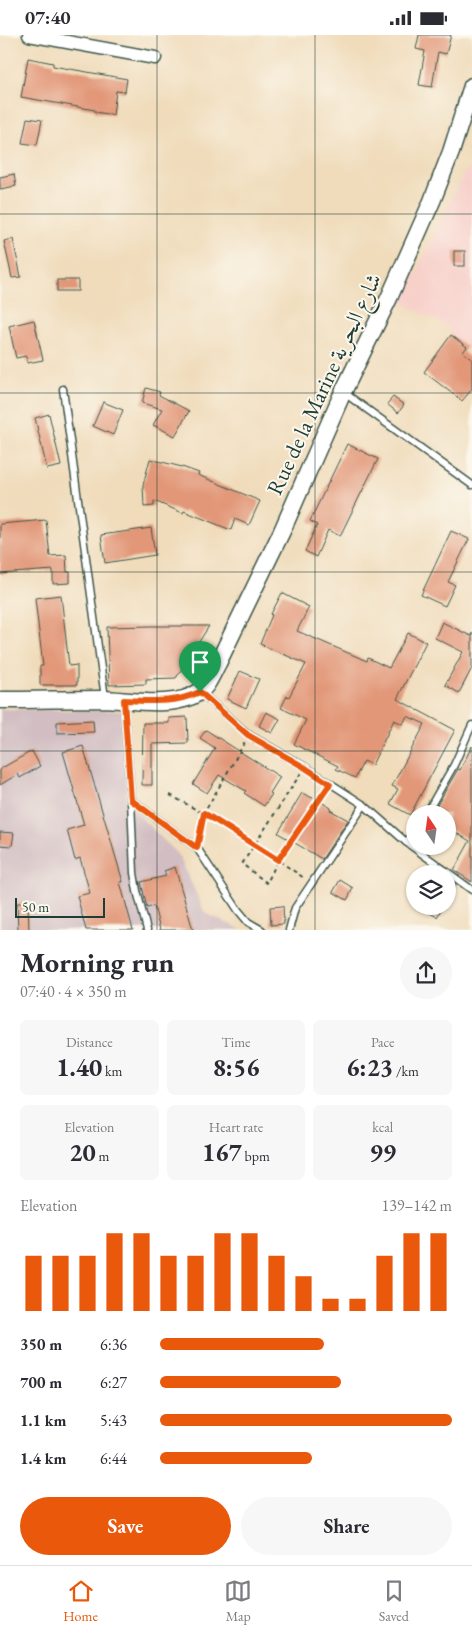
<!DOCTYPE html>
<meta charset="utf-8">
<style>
body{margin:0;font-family:"EB Garamond",Amiri,serif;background:#f7f7f7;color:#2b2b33;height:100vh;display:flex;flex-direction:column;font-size:19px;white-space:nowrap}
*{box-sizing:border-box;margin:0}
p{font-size:16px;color:#7c7c81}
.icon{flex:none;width:28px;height:28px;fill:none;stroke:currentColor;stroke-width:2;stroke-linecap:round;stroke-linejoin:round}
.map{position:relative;height:895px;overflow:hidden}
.sheet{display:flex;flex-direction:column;background:#fff;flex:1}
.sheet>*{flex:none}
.needle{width:32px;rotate:347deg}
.buttons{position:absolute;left:406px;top:770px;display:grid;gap:10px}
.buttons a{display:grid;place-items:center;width:50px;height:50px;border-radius:50%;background:#fff;box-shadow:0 1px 4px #0004;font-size:25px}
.scale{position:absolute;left:15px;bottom:12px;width:90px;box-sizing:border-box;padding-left:5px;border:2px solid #1f3d34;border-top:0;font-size:14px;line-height:18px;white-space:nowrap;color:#1f3d34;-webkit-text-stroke:4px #fbf7ec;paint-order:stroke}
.pin{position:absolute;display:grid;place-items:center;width:42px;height:42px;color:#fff;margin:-51px -21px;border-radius:50% 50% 50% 0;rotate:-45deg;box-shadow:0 0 5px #0007}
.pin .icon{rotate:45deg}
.round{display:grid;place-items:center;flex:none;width:52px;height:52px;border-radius:26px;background:#f7f7f7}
.head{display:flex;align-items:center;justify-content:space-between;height:85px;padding:0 20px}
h1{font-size:28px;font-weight:700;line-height:38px}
.metrics{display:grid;grid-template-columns:repeat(3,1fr);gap:8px;height:85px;padding:5px 20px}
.metrics div{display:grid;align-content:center;border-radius:8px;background:#f7f7f7;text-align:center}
.metrics b{font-size:25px;font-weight:700}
.metrics small{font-size:14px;font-weight:400}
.metrics p{font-size:14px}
.chart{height:140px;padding:10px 20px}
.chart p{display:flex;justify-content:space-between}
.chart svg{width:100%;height:90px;margin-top:5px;stroke:#ea580c;stroke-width:6}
.primary-button{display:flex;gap:10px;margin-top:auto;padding:10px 20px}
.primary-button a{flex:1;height:58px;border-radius:30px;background:#ea580c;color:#fff;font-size:20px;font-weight:700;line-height:58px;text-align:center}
.primary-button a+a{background:#f7f7f7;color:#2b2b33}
ul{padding:0 20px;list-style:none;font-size:16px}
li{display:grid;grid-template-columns:80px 60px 1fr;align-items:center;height:38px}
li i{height:12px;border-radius:6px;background:#ea580c}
.status{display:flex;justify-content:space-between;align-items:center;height:35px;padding:0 25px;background:#fff;direction:ltr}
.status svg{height:14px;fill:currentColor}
.tabs{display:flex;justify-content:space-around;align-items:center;height:70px;border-top:1px solid #e1e1e2;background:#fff;font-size:14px;color:#7c7c81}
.tabs a{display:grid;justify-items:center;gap:2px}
.tabs .current{color:#ea580c}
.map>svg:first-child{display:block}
</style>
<div class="status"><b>07:40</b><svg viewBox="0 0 49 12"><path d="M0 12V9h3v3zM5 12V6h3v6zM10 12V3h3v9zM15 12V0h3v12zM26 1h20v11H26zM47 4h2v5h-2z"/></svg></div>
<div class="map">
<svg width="472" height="895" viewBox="0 0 472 895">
<rect width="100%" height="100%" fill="#fbf7ec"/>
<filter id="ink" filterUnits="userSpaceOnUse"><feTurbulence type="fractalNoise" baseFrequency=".02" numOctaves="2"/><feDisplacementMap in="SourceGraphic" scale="10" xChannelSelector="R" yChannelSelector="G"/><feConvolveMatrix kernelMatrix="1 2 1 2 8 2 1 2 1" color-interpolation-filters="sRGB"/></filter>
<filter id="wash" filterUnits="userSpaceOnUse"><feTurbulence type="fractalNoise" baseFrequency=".0096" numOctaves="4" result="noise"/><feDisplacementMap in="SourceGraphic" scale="20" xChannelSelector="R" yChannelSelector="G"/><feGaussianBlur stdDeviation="1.12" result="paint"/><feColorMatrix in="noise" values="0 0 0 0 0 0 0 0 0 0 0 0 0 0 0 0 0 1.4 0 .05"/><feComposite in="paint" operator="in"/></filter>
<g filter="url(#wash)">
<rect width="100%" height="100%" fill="#f0dcbb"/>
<path fill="#f7d0ca" d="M472 134V317L448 297 450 293 402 268 465 136Z"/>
<path fill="#d2bec2" d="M0 674 123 676 127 769 178 819 205 878 242 895H0Z"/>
<g id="blocks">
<g fill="#e29778">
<path d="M419 0H451L446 19 438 17 432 52 419 50 425 16 416 14Z"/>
<path d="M28 23 53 28V31L127 44 125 57 116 56 113 80 95 77V75L21 62Z"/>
<path d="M27 83 42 85 37 110 22 108Z"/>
<path d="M14 139 16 151 0 154V142Z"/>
<path d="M13 204 21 242 12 243 4 206Z"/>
<rect x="454" y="216" width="11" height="15"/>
<rect x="57" y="245" width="21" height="11"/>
<path d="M34 285 43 325 27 328 26 321 16 323 9 291Z"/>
<path d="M451 300 467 312 463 317 472 324V354L462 366 424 337Z"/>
<path d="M146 353 160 357 159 360 189 376 175 401 153 390 162 374 142 368Z"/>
<path d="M393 362 404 370 398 378 387 369Z"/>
<path d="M103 367 123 375 113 400 93 391Z"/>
<path d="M49 379 61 431 47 434 35 383Z"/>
<path d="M347 409 378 424 340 501 328 495 316 522 305 516 317 490 310 486Z"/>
<path d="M150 424 182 432 199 438 198 440 260 466 249 490 235 484 231 495 184 476 183 478 154 466V471L144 472 143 450Z"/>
<path d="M46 485 50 521 66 520 67 537H70V548L53 549V535L0 539V489Z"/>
<path d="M151 493 155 520 105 528 101 500Z"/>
<path d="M451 496 469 504 448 547 455 550 445 571 421 560Z"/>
<path d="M282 558 309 572 297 596 367 626 368 623 389 633 408 598 426 607 397 664 455 695 410 780 390 769 398 754 392 751 425 689 407 681 403 689 394 685 372 730 364 726 355 743 336 734 338 731 294 709 306 685 281 673 287 661 289 662 306 629 260 609 272 580 271 579Z"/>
<path d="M61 560 69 631 77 630V650H40V631H43L35 563Z"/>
<path d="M442 587 471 601 472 598V633L459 658 445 650 463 617 435 603Z"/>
<path d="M151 591H209L176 643 146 644V649L109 650 107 592Z"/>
<path d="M240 636 259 644 246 673 227 664Z"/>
<path d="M266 677 280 684 272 698 259 691Z"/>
<path d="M187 682 188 708 152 709V750H142L143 688H169V683Z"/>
<path d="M93 685 94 697 57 698V687Z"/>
<path d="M206 695 280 742 270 758 272 759 264 771 244 758 246 756 219 740 207 758 193 749 215 713 200 703Z"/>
<path d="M83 711 123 847H120L133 895H86L77 861 90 858 80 823 75 825 67 795 84 790 63 717Z"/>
<path d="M472 711V847L454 835 470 806 448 793V779H432L458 734 460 735Z"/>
<path d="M32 716 40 731 20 743 18 739 0 750V734Z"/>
<path d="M302 758 321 767 331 773 330 775 348 785 322 824 278 798Z"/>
<path d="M0 797 14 798 12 811 0 810Z"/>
<path d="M175 832 193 895H160L154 871 147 873 141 847 166 841 164 836Z"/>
<path d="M449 844 456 850 448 864V846Z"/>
<path d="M340 845 353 853 347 865 333 857Z"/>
<path d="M17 868H28L29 895H18Z"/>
<path d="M283 871 284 889 271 890 270 872Z"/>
<path d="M418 871H443L437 882Z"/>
</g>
</g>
</g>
<g filter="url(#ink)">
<use href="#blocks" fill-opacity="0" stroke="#3e5548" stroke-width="1"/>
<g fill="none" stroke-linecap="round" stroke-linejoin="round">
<defs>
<g id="service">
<path d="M63 354 105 663"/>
<path d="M343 357 472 450"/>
<path d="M201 658 249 700 305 732 364 770 406 807 415 797"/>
<path d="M124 667 131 765 134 838 137 856 147 895"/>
<path d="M131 765 197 813 238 875 248 887 262 895"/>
<path d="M426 779 454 730 472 690"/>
<path d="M406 807 472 855"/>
<path d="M289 895 295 873 364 770"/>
</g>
<path id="minor" d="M29 0 155 23"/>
<path id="tertiary" d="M0 665C35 665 70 664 104 664 131 665 176 674 199 657 208 651 213 637 218 628L282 496 343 357 389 263 432 166 451 117 472 51"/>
</defs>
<use href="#service" stroke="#3e5548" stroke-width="9"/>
<use href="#minor" stroke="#3e5548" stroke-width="15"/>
<use href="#tertiary" stroke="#3e5548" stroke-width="19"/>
<g stroke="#3e5548" stroke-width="2" stroke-dasharray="4 4" stroke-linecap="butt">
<path d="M301 738 242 829 267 848 278 825 325 757"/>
<path d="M170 760C216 785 261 813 304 843"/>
<path d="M199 804 204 778 245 707"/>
</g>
<use href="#service" stroke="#fff" stroke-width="6"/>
<use href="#minor" stroke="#fff" stroke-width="12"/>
<use href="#tertiary" stroke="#fff" stroke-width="16"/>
</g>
</g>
<g fill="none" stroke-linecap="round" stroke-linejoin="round" filter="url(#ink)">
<defs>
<path id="route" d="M200 657 248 700 304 732 330 749 278 825 204 778 197 813 131 765 124 665C152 666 173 669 200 657Z"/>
</defs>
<use href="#route" stroke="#fff" stroke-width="10"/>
<use href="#route" stroke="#ea580c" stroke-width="6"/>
</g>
<path fill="none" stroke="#1f3d34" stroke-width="1" stroke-opacity="0.55" d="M157 0V895M315 0V895M0 179H472M0 358H472M0 537H472M0 716H472"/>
<g text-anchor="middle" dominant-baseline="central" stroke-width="4" stroke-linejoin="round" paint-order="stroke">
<g font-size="22" fill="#1f3d34" stroke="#fbf7ec">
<text transform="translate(324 349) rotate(-65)">Rue de la Marine شارع البحرية</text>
</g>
</g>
</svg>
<div class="buttons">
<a><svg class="needle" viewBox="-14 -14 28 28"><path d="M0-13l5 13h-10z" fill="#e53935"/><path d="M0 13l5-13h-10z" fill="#7c7c81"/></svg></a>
<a><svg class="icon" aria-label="layers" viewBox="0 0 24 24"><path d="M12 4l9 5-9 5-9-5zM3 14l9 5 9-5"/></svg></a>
</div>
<div class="scale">50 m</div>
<div class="pin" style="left:200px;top:657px;background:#1e9e55"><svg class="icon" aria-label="arrive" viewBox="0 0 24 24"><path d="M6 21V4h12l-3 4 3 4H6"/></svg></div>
</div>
<section class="sheet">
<div class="head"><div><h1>Morning run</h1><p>07:40 · 4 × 350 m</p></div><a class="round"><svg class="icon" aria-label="share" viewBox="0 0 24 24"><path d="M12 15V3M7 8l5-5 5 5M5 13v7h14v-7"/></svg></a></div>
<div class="metrics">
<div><p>Distance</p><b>1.40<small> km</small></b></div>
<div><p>Time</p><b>8:56</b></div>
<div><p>Pace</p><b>6:23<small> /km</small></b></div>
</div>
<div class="metrics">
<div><p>Elevation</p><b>20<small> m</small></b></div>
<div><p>Heart rate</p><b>167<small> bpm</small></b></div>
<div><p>kcal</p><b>99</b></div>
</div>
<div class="chart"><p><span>Elevation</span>139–142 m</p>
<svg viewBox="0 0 160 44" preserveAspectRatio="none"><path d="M5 44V17M15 44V17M25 44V17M35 44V6M45 44V6M55 44V17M65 44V17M75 44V6M85 44V6M95 44V17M105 44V27M115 44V38M125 44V38M135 44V17M145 44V6M155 44V6"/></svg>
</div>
<ul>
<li><b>350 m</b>6:36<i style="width:56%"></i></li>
<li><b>700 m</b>6:27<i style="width:62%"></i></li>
<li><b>1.1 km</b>5:43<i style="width:100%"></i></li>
<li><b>1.4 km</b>6:44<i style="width:52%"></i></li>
</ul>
<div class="primary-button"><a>Save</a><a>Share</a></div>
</section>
<nav class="tabs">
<a class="current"><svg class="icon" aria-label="home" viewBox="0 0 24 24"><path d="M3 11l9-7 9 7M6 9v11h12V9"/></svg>Home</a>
<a><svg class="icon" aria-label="map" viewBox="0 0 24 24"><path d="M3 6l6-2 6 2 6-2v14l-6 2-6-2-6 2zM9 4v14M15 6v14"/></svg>Map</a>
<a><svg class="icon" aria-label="saved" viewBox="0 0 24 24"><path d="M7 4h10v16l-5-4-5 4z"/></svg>Saved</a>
</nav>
